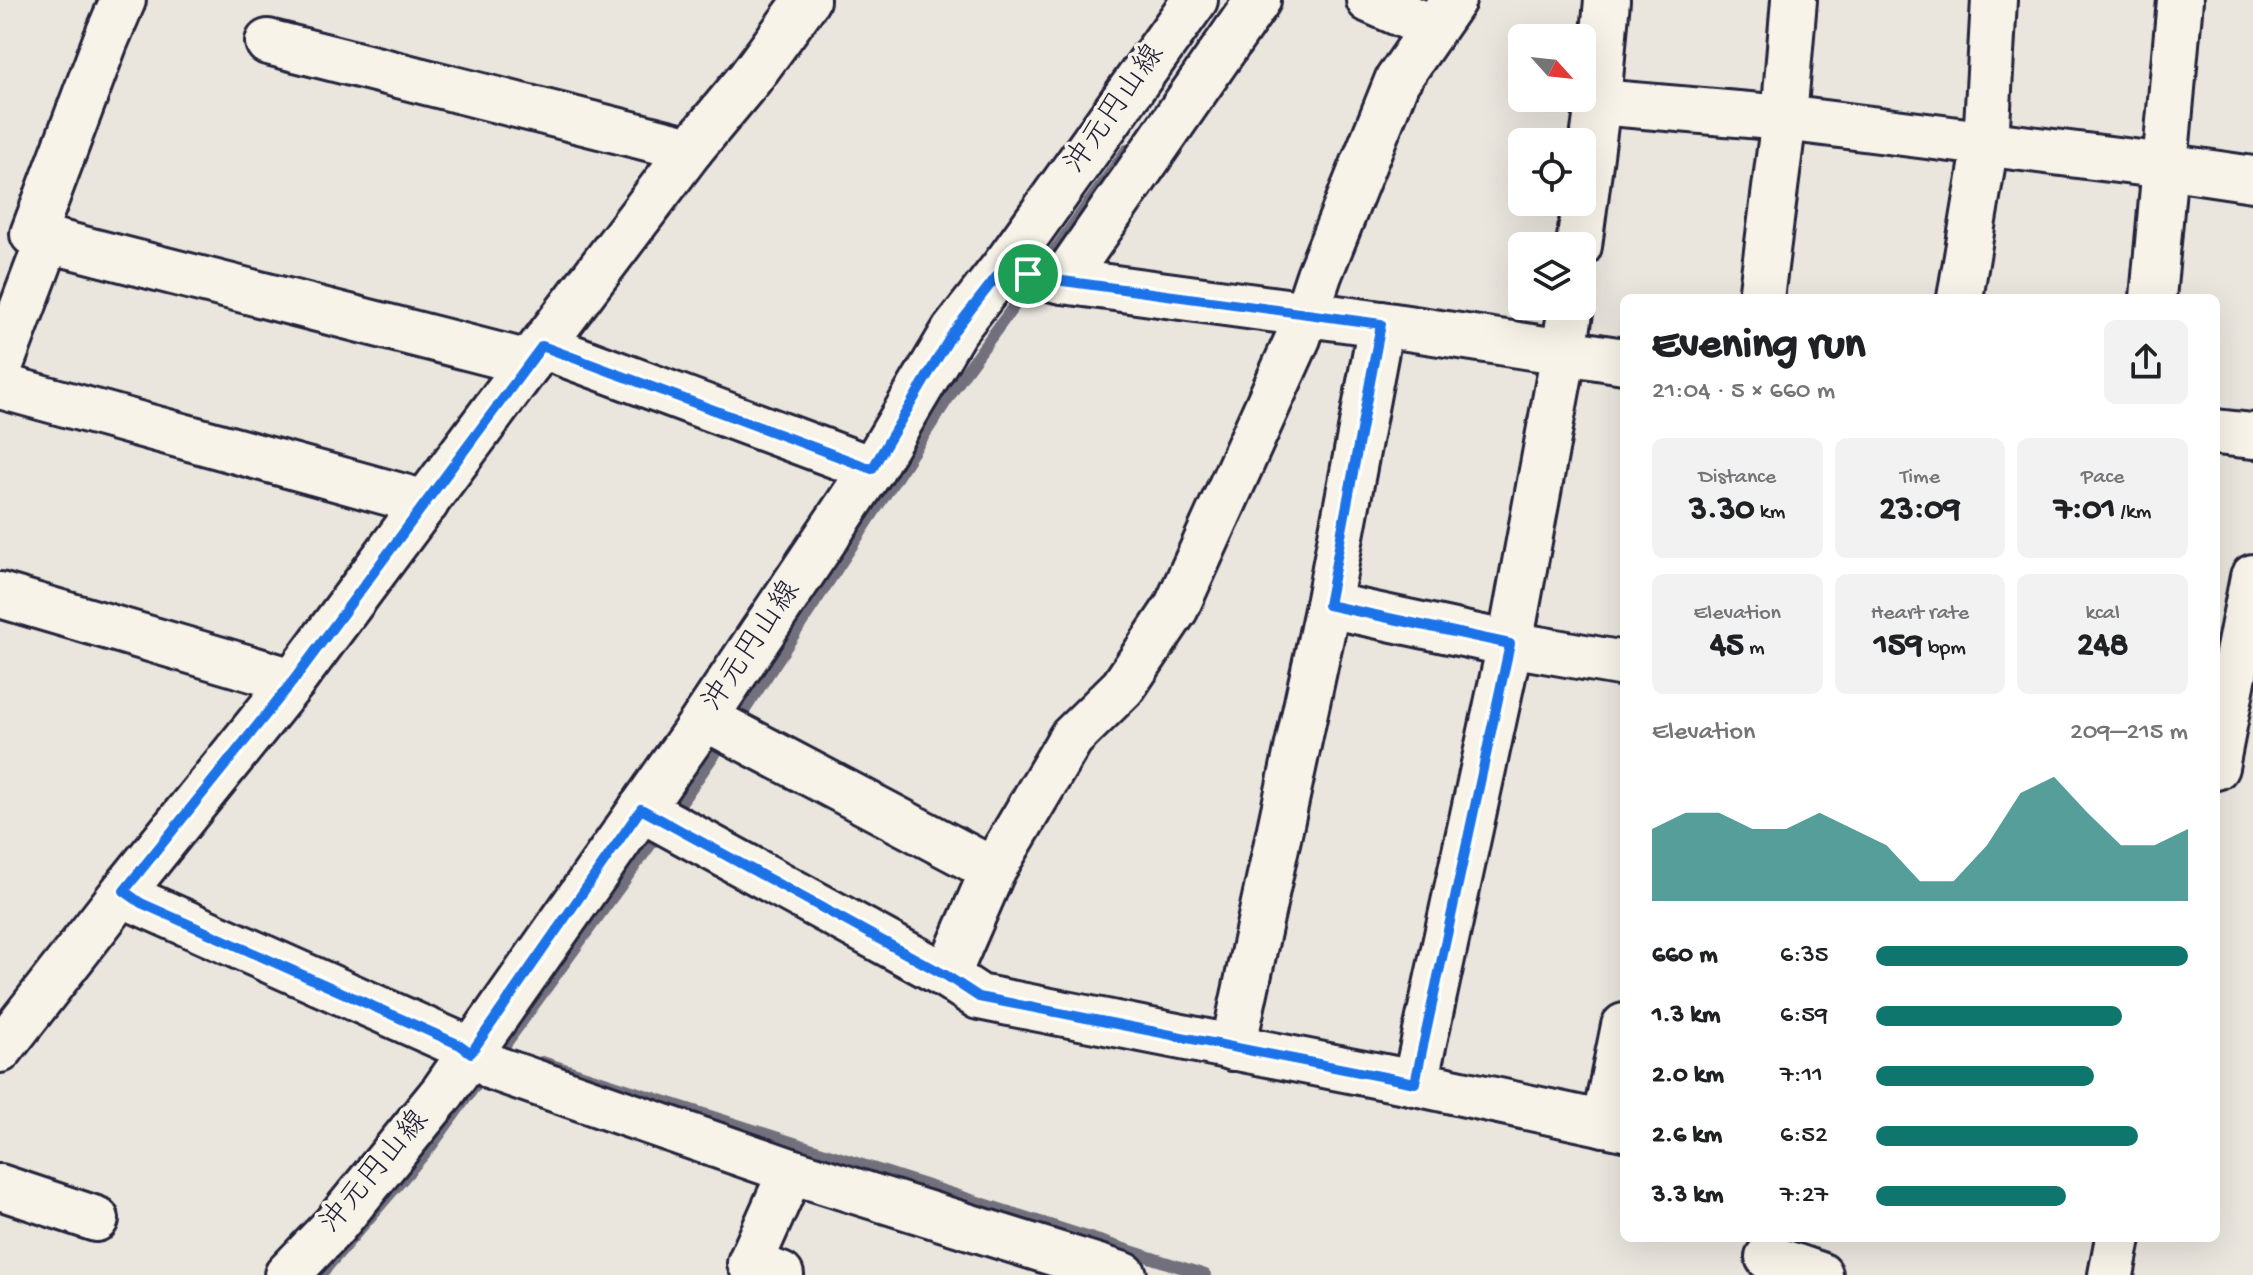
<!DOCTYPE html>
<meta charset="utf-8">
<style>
body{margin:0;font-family:"Gochi Hand","Klee One",sans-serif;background:#f2f2f2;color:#202124;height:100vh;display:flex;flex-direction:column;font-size:30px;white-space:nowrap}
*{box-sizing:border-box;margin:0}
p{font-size:26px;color:#757577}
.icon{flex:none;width:44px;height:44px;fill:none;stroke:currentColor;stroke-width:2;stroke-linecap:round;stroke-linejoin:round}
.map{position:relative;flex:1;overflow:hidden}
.drawer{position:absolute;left:1620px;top:294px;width:600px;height:948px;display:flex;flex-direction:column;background:#fff;border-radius:12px;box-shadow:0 8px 32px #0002}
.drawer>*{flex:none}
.needle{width:52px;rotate:117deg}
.tools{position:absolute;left:1508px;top:24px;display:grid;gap:16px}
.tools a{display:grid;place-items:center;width:88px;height:88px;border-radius:12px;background:#fff;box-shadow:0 8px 32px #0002;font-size:40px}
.pin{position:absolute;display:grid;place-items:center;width:68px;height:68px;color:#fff;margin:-34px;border:4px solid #fff;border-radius:50%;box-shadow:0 2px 8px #0007}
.round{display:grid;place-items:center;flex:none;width:84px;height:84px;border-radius:12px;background:#f2f2f2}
.head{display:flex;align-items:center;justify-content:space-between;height:136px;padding:0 32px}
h1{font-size:44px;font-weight:800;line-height:60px}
.metrics{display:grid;grid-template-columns:repeat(3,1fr);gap:12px;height:136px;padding:8px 32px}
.metrics div{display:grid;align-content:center;border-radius:12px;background:#f2f2f2;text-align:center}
.metrics b{font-size:34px;font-weight:800}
.metrics small{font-size:22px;font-weight:400}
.metrics p{font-size:22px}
.chart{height:224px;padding:16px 32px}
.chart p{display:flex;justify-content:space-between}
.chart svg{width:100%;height:144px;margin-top:8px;fill:#0f766e;opacity:.7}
ul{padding:0 32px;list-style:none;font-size:26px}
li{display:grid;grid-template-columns:128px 96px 1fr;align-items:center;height:60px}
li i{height:20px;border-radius:10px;background:#0f766e}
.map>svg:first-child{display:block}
</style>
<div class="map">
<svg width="2253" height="1275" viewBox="0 0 2253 1275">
<rect width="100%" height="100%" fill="#eae6de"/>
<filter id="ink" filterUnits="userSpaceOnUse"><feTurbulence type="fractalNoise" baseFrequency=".0125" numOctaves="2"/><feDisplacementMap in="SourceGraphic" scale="16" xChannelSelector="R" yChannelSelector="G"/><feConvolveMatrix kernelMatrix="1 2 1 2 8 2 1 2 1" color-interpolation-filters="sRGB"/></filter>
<g filter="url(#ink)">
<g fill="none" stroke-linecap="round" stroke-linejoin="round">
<g stroke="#716f7b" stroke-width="12">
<path d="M1042 268 1127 150"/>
<path d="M542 1062 1205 1275"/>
<path d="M320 1275 432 1145 675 811 739 719 964 374 1031 283"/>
</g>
<defs>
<g id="minor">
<path d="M1369 0 1433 28"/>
<path d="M268 42 691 149"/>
<path d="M1598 102 1784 118 2165 166 2253 179"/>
<path d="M48 240 33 234 105 42 123 0"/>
<path d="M1579 246 1598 102 1607 0"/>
<path d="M1007 263 1028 274 1063 281 1381 324 1624 361"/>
<path d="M1063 281 1258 0"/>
<path d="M1761 298 1784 118 1794 0"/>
<path d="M1960 298 1986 143 1994 0"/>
<path d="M2153 298 2180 0"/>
<path d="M542 346 872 469"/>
<path d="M0 367 48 240 529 363"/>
<path d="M0 386 426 503"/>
<path d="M2216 432 2253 436"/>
<path d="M0 595 293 681"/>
<path d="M1328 605 1510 644 1624 664"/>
<path d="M705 718 993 870"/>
<path d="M2216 767 2253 577"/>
<path d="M641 809 947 976 979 997 1415 1083 1624 1128"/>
<path d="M124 891 293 681 529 363 691 149 750 78 807 0"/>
<path d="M947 976 993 870 1071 738 1123 687 1176 608 1298 338 1319 275 1397 81 1453 0"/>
<path d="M1233 1048 1328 605 1381 324"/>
<path d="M0 1050 124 891 141 903 460 1045 494 1068 791 1171 1124 1275"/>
<path d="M1415 1083 1510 644 1564 352 1571 306"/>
<path d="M1604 1124 1624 1026"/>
<path d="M0 1187 96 1219"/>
<path d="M1768 1257 1820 1275"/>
<path d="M781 1275 750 1263 791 1171"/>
<path d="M2111 1275 2118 1238"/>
</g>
<path id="secondary" d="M287 1275 335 1225 443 1092 705 718 872 469 954 331 1007 263 1195 0"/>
</defs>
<use href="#minor" stroke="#22223b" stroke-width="50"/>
<use href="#secondary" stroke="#22223b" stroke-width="50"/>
<use href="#minor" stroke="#f7f3e8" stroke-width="44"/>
<use href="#secondary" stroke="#f7f3e8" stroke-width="44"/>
</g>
</g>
<g fill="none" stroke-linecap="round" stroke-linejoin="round" filter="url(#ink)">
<defs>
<path id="route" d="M1007 263 1028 274 1063 281 1381 324 1328 605 1510 644 1415 1083 979 997 947 976 641 809 471 1053 460 1045 141 903 124 891 293 681 542 346 872 469 954 331Z"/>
</defs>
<use href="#route" stroke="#fff" stroke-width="16"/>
<use href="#route" stroke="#1a73e8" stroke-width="10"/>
</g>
<g text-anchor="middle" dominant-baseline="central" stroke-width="7" stroke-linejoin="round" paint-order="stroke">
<g font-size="30" fill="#22223b" stroke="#f7f3e8">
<text transform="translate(1116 110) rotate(-55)">沖元円山線</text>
<text transform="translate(753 647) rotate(-56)">沖元円山線</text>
<text transform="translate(376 1173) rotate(-50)">沖元円山線</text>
</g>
</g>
</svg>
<div class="tools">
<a><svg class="needle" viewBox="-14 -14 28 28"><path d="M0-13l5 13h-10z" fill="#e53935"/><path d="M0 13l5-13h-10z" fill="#757577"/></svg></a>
<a><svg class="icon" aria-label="locate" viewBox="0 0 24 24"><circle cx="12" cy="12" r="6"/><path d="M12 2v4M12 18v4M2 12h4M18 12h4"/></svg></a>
<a><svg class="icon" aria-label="layers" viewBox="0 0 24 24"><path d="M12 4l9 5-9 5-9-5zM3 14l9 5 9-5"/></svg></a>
</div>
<div class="pin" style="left:1028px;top:274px;background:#1e9e55"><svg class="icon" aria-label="arrive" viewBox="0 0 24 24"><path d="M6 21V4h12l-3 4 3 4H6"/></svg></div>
<section class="drawer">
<div class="head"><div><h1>Evening run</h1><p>21:04 · 5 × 660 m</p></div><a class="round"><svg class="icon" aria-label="share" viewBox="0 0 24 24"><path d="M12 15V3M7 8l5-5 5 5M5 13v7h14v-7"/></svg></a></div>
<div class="metrics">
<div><p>Distance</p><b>3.30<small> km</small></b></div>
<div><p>Time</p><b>23:09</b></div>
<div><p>Pace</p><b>7:01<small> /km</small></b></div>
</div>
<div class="metrics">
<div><p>Elevation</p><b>45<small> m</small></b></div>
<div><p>Heart rate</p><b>159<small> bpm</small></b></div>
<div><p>kcal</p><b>248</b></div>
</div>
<div class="chart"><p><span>Elevation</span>209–215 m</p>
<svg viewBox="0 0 160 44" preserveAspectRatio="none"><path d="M0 44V22L10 17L20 17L30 22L40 22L50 17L60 22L70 27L80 38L90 38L100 27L110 11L120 6L130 17L140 27L150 27L160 22V44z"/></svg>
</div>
<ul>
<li><b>660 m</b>6:35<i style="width:100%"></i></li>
<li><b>1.3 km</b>6:59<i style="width:79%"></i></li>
<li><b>2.0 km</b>7:11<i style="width:70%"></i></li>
<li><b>2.6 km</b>6:52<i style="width:84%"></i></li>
<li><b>3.3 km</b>7:27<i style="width:61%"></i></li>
</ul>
</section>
</div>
